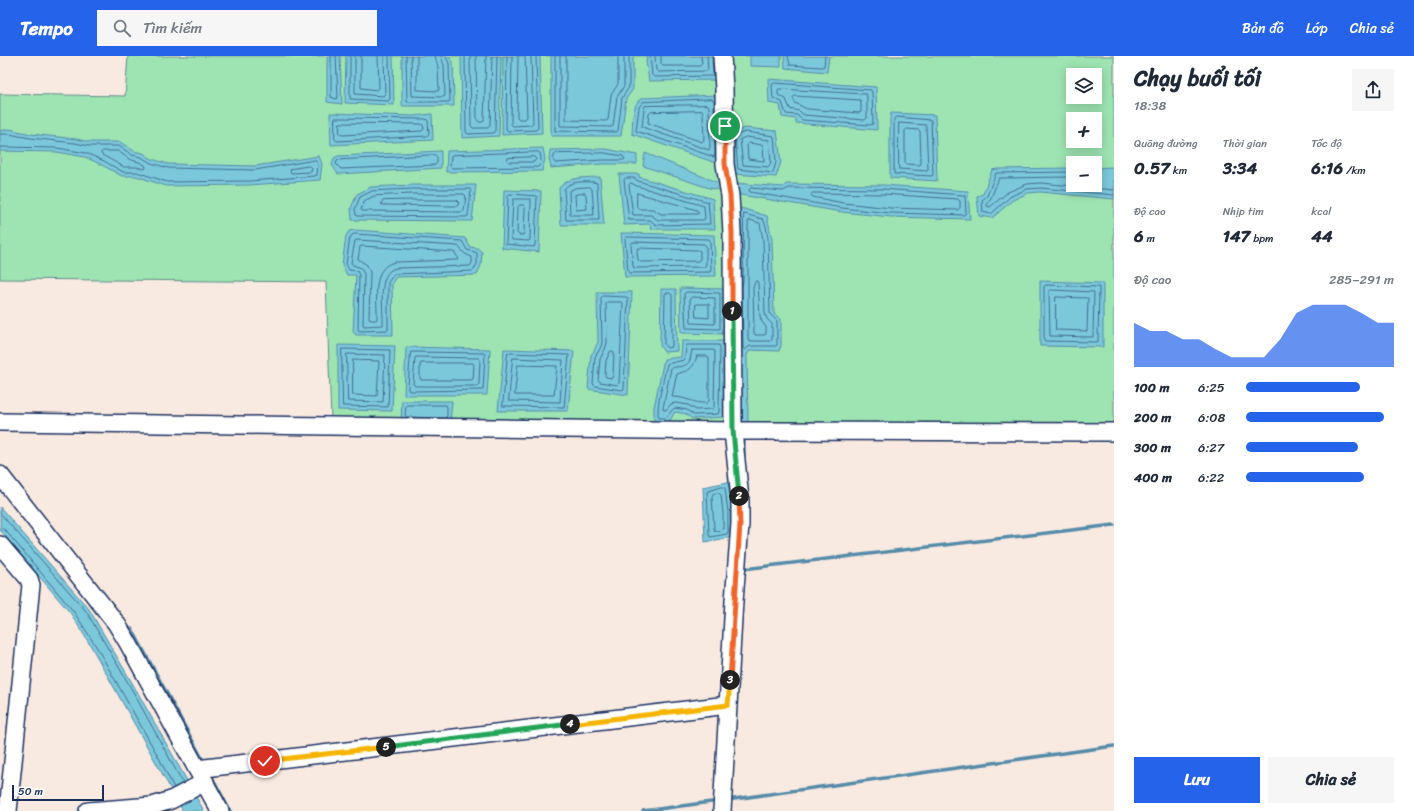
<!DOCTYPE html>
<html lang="vi">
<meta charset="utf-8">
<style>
body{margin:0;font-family:Sriracha,sans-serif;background:#f6f6f7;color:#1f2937;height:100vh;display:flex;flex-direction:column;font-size:15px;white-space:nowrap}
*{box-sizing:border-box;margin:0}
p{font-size:13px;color:#747a83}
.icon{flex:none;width:22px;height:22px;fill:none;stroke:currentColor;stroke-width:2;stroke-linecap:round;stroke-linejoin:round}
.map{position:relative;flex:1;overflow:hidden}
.sheet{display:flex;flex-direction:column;background:#fff;width:300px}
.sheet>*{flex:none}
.fabs{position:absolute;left:1066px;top:12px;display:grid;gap:8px}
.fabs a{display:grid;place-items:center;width:36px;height:36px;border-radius:0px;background:#fff;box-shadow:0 2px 10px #0003;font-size:20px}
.scale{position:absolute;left:12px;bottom:10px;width:92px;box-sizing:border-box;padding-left:4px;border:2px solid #1b2f5e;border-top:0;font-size:11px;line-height:14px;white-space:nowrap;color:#1b2f5e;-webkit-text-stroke:3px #fff;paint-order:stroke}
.pin{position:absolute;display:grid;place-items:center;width:34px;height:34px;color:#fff;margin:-17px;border:2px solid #fff;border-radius:50%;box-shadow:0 1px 4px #0007}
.km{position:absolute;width:20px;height:20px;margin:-10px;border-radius:50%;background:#222;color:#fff;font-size:11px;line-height:20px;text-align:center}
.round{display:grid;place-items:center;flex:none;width:42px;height:42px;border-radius:0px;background:#f6f6f7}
.summary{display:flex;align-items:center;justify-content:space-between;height:68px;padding:0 20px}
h1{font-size:22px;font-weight:700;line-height:30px}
.figures{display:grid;grid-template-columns:repeat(3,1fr);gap:6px;height:68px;padding:4px 20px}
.figures div{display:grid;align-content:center}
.figures b{font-size:17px;font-weight:700}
.figures small{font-size:11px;font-weight:400}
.figures p{font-size:11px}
.chart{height:112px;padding:8px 20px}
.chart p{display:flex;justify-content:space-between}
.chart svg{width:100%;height:72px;margin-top:4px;fill:#2563eb;opacity:.7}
.button{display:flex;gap:8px;margin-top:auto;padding:8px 20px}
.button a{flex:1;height:46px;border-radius:0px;background:#2563eb;color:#fff;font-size:16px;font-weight:700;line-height:46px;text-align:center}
.button a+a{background:#f6f6f7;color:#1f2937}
ul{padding:0 20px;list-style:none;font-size:13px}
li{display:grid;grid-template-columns:64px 48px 1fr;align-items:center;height:30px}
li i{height:10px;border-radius:5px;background:#2563eb}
header{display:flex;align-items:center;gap:24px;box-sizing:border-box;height:56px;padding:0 20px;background:#2563eb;color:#fff}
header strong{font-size:19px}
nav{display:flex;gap:22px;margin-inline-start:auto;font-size:14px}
.search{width:280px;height:36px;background:#f6f6f7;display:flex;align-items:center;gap:10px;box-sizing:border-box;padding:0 14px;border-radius:0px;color:#747a83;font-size:15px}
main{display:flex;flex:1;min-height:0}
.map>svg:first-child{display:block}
</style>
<header>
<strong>Tempo</strong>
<div class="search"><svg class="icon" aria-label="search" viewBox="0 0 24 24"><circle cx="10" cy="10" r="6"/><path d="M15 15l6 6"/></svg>Tìm kiếm</div>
<nav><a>Bản đồ</a><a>Lớp</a><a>Chia sẻ</a></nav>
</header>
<main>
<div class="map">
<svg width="1114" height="755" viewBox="0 0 1114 755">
<rect width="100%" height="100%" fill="#f9eae1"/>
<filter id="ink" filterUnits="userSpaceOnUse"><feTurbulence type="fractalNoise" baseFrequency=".025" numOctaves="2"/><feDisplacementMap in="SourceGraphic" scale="8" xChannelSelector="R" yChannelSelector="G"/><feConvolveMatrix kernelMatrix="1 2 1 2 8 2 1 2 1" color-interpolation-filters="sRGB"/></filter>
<g filter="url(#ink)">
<g fill="#9ee4b2" stroke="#5c8a88" fill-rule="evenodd">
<path d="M128 0H716L723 129 728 369 331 364 326 226 0 223V38L125 40Z"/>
<path d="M726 0H1114V372L737 370ZM1073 19H1095V41H1073ZM1073 63H1095V85H1073ZM1073 107H1095V129H1073Z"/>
</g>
<g fill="#7cc8db" stroke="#558ba9">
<path d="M327 0H340L342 48 327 46Z"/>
<path d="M346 0H393L394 49 345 47Z"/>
<path d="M402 0H449L453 6 454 50H402Z"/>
<path d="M461 0H501L499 80 462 82Z"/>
<path d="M503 0H540L542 77 502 79Z"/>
<path d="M551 0H633V33L626 43 621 80H551Z"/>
<path d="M647 0H716L718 24 649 25 646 5Z"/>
<path d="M750 0H781V11L750 10Z"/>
<path d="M784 0H829L827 16 785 12Z"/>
<path d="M768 23 876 31 877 74 796 67V63L782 61 780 49 769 47Z"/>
<path d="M718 39 719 108 632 78C633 67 631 48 642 42Z"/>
<path d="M330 57 413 60 432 58 433 84 331 89Z"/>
<path d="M891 57 935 59 937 125 890 122V63Z"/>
<path d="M745 72 777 75 781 106 776 121 734 118 731 75H737Z"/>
<path d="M9 73 31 78 76 83 90 86H120L134 95 143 97 152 103 168 108 255 110 319 100 322 108 320 124 249 129 166 130 136 120H122L102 109 85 101 57 96 0 95V75Z"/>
<path d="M543 92 545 103 542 115 446 116 447 95Z"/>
<path d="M606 93 637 99V108H602L551 112 549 103 550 94Z"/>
<path d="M441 95V112L338 118 332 109 334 102 338 100Z"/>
<path d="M645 97 721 128V134L709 132 643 110Z"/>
<path d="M1114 111V143L1040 136 1028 137 1013 144 992 162 979 160 977 140 983 138 992 114 997 113 1073 112V129H1095V112Z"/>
<path d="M619 118H639V121L713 143 715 173H651L650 168 624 169Z"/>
<path d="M600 121 604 169H561L559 132C569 120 585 122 600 121Z"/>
<path d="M734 127 783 131 786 128 883 129 968 135 970 163 891 161 842 156 735 138Z"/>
<path d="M412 129H476L472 165 352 164 351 152 357 138 371 131Z"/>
<path d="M504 134 541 135 539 196 502 192Z"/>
<path d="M741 152 767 160 772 183 774 258 781 263V290L779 295 750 294 747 299 748 368H739V155Z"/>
<path d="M355 174 465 182 470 191 477 192 482 196 481 209 477 219 396 221 392 227 393 279H356L353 276 356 219H347L342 209 346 180 349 175Z"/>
<path d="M621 177 714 179 716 220 625 221Z"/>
<path d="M1040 225 1103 227V291L1040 290Z"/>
<path d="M680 232 724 233 725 278 681 277Z"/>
<path d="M661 233H676L677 295 664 296 660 290Z"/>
<path d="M597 236H632L628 339 588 333 591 299 594 295 598 286Z"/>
<path d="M682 285H724V361L692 363 686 358 675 356 669 366H654V351L664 303 681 301Z"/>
<path d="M338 289 395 290 392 355 338 354Z"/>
<path d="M406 291 490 293 487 339H404Z"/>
<path d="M504 293 574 295 568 355H498Z"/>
<path d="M402 345H452L450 366 401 365Z"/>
<path d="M728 426 732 456 733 481 705 486 703 431Z"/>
<path d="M0 451 89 553 134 630 204 755H183L92 592 71 558 0 474Z"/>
</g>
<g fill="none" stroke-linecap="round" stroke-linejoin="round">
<g stroke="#426c90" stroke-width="1">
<path d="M331 0V41L336 43 338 41 336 0"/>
<path d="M350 0V43L388 45 390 43 389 0"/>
<path d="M355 0V38L383 40 385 38 384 0"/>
<path d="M361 0V32L377 34 379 32 378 0"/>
<path d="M406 0 407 46H448L450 45 449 8 446 0"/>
<path d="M411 0 412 40 443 41 445 40 444 9 441 0"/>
<path d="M417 0V34L437 35 439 34 438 11 435 0"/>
<path d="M465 0 466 76 468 78 493 77 495 75 497 0"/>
<path d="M470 0 471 70 473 72H488L490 70 492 0"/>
<path d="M476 0 477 64 479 66H483L484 64 486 0"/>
<path d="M507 0 506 73 508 75 536 74 538 72 536 0"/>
<path d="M512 0 511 68 513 70 531 69 533 67 531 0"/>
<path d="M518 0 517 61 519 63H525L527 61 525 0"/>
<path d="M555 0V75L616 76 618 75 622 42 629 31V0"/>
<path d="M560 0V70L612 71 613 70 617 41 624 30V0"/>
<path d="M566 0V64L606 65 608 64 611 39 618 28V0"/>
<path d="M650 0 652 19 654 21 712 20 713 19 712 0"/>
<path d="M655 0 656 14 658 16 707 15 708 14 707 0"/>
<path d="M661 0V8L663 10H700L702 8 701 0"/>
<path d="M788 0 790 9 822 11 824 10 825 0"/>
<path d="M775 27 871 34 872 36 873 68 870 69 802 64 797 59 786 58 782 46 773 42 772 29Z"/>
<path d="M780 33 866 38 867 40V62L865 64 804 59 799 55 790 53 786 43 778 39V34Z"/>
<path d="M795 40 860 44 861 46V56L859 57 807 53 795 47 793 42Z"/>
<path d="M712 43 714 45 715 99 714 101 636 75 639 51 643 46Z"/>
<path d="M708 49 709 51 710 92 709 94 642 71 644 53 645 50Z"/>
<path d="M702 55 703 57 704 84 702 86 648 67 649 58 651 56Z"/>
<path d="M896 61 931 64 933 119 932 120 894 118V63Z"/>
<path d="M335 62 426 63 428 65 429 78 427 80 337 85 335 83Z"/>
<path d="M340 67 421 68 423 69 424 73 422 75 342 79 340 78Z"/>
<path d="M899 67 926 69 928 113 927 115 899 113Z"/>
<path d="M907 73 919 74 920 75 921 107 920 109 907 108 905 107V75Z"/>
<path d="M746 76 774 80 776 106 773 117 738 113 735 80Z"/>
<path d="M0 78H9L30 82 75 87 90 90H119L132 99 141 101 151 107 168 112 255 114 315 104 318 108 317 119 315 120 249 125 167 126 137 116H123L104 105 86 97 57 92 0 91"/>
<path d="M746 81 769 84 771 105 769 111 743 109 740 84Z"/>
<path d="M749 87 763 89 764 105 748 103 747 89Z"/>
<path d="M103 95H118L129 103 139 106 145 109 146 112 144 113 137 111H124L102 99 101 97Z"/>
<path d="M538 96 540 97C541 102 542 108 538 111L452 112 450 110 451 100 452 99Z"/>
<path d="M605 97 623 100 625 103 623 104H602L555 107 553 103 555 98Z"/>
<path d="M435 99 437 101V107L435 109 341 113 336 108 337 105 339 104Z"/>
<path d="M534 101 536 103 534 106H509L507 104 508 102Z"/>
<path d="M310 110 312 112 311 116 292 117 290 116 291 113Z"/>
<path d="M1073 116 996 117 987 140 982 144 983 156 991 158 1011 140 1027 133 1041 132 1114 139"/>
<path d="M1073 121 999 122 991 142 987 147V150L990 151 1008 136 1027 128 1041 127 1114 134"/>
<path d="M626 122H634L638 125 708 146 710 168 656 169 650 164H629L624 124Z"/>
<path d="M594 126 597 127 599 164H566L564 133C571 124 584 126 594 126Z"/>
<path d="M631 127 637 130 704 150 705 163 703 164H658L651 159H633L629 129Z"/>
<path d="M590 131 592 133 594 159H570L569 135 575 132Z"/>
<path d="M751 132 783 135 789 132 883 133 963 139 965 140 966 157 964 159 891 157 842 152 750 136 749 134Z"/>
<path d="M412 133H470L471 135 468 160 466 161 357 160 356 159 355 153 360 141 372 135Z"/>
<path d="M585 137 586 139 587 153 576 154 575 139Z"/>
<path d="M637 137 697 154 699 157 697 158H661L653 153H639L637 151Z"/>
<path d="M813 137 883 138 958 143 960 145V152L958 154 891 152 843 147 813 141 811 139Z"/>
<path d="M412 138H464L466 140 464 155 462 156 363 155 361 154 364 145 374 140Z"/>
<path d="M510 138 537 140 535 189 534 191 506 188 508 140Z"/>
<path d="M514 143H530L531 145 530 184 529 185 513 184 511 183 513 145Z"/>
<path d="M413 144H457L459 146 458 149 457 150 383 149 381 148 383 145Z"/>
<path d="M520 149H524L525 151 524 177 523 179H519L517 177 518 151Z"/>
<path d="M744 158 763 163 766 170 768 183 770 258 777 265V289L776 290H750L745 294 743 292 742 231 743 225Z"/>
<path d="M750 164 760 167 763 184 765 258 767 263 772 268V284L770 285H749L748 283V166Z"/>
<path d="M355 178 462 185 467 194 475 196 477 197V208L473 215 394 218 388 226V274L359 275 358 273 359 219 357 215 349 214 346 208 350 182 352 179Z"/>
<path d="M627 181 709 183 710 185 711 214 710 216 629 217 628 215 625 183Z"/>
<path d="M357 184 458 190 465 198 472 201V207L470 210 396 212C376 216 384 254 383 269L364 270 363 268 364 218 361 212 353 209 351 207 355 185Z"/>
<path d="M633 186 704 188 706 190V209L704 211 634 212 633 210 631 189Z"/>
<path d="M362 190 454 196 459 203 457 204 395 206C370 211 378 245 377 263L376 264H371L369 262 370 216 367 209 358 203 360 191Z"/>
<path d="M639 192 698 194 700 195V203L698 205 640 206 638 204 637 195Z"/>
<path d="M757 225 758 227 760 260 762 266 766 271V278L764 279H755L754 277 753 232 755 226Z"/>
<path d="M1046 229 1099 231 1098 286 1044 285V231Z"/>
<path d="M1051 234 1094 236 1093 281 1050 280 1049 236Z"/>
<path d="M687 236 720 237V273L686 272 684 238Z"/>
<path d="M666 237H670L672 239V290L671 291 667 292 664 288 665 239Z"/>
<path d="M603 240 626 241 628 242 624 333 622 334 595 330 593 328 595 301 601 291 602 286 601 242Z"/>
<path d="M692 241 715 242V268L691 267 690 243Z"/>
<path d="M1056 241 1088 242 1087 275 1056 274Z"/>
<path d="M608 246H621L623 247 619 327 617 329 600 326 598 324 600 303 605 293 607 287 606 248Z"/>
<path d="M696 248H709V262L696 261Z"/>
<path d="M687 289H718L720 290 719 356 718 358 694 359 687 354 675 352 672 354 666 362H659C655 352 665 319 667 308L684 304Z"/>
<path d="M342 293 390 294 388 351 343 350Z"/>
<path d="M692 294H713L715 295 714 352 713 353 696 354 688 349 676 347 671 348 666 354H664L663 352 671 312C677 310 687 312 690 304 691 301 691 297 692 294Z"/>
<path d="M611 295H613L614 296 613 320 612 322 606 321 605 319 606 305Z"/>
<path d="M411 296 484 297 485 299 483 334 409 335 408 333Z"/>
<path d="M508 297 569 299 564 351 503 350Z"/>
<path d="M347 298 385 299 383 346 348 345Z"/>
<path d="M697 300H707L709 301V345L707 347C694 348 687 341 673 341L672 340 677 318C689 314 693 314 697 300Z"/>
<path d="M416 301 479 302 480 303 479 329 477 330H415L413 328 415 302Z"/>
<path d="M513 302 563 304 560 346 509 345Z"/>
<path d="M353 304 379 305 377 340 353 339Z"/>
<path d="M422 307H473L474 309 473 323 471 324H421L420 322V308Z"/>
<path d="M518 309 557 310 554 339H515Z"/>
<path d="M408 349H446L447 351V360L445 362 407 361 405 359 406 350Z"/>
<path d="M722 431 725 432 728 456V476L727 478 710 481 709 479 707 436Z"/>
<path d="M719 437 721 439 723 457V472L722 474 715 475 714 473 712 440 713 438Z"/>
<path d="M0 457 86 555 131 632 183 727"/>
<path d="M0 472 5 474 74 556 96 590 159 702 174 732"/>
</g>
<g stroke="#558ba9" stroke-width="3.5">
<path d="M744 379V401"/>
<path d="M743 513 1114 469"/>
<path d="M132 573 204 706"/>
<path d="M210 717 230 755"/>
<path d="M727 744 1114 690"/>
<path d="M643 755 719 745"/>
</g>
<defs>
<g id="minor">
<path d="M722 0 724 33 725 108 730 140 732 177 733 375 740 443V468L734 545 722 755"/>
<path d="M0 366 733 375 1114 376"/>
<path d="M0 419 116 567 127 585 220 755"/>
<path d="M0 489 29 523 31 529 8 755"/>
<path d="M197 713 728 649"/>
<path d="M88 755 152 750 171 744 205 726"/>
</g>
</defs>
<use href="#minor" stroke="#1b2f5e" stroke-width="20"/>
<use href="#minor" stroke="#fff" stroke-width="17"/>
</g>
</g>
<g fill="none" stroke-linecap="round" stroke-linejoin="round" filter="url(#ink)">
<defs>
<path id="split-1" d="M725 70V108L730 140 732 177V255"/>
<path id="split-2" d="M732 255 733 374 739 440"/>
<path id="split-3" d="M730 624 740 468 739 440"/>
<path id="split-4" d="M570 668 728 649 730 624"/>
<path id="split-5" d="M386 691 570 668"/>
<path id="split-6" d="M265 705 386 691"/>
</defs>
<use href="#split-1" stroke="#fff" stroke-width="8"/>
<use href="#split-2" stroke="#fff" stroke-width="8"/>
<use href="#split-3" stroke="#fff" stroke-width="8"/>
<use href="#split-4" stroke="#fff" stroke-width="8"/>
<use href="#split-5" stroke="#fff" stroke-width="8"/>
<use href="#split-6" stroke="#fff" stroke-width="8"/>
<use href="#split-1" stroke="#f0652b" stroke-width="5"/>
<use href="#split-2" stroke="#22a559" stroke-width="5"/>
<use href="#split-3" stroke="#f0652b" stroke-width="5"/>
<use href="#split-4" stroke="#f5b400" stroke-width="5"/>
<use href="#split-5" stroke="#22a559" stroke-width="5"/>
<use href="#split-6" stroke="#f5b400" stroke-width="5"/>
</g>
</svg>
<div class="fabs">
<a><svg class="icon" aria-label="layers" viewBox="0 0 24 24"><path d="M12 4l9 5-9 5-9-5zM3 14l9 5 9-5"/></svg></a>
<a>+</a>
<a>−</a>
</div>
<div class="scale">50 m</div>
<div class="pin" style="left:725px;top:70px;background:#1e9e55"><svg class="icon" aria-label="arrive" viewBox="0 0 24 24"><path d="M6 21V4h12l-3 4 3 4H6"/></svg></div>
<div class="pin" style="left:265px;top:705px;background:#d93025"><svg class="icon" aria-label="check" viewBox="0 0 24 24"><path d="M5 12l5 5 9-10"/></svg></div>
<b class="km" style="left:732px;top:255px">1</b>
<b class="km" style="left:739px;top:440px">2</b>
<b class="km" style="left:730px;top:624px">3</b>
<b class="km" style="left:570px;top:668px">4</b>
<b class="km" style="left:386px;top:691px">5</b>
</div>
<section class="sheet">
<div class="summary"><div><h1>Chạy buổi tối</h1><p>18:38</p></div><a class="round"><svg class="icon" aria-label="share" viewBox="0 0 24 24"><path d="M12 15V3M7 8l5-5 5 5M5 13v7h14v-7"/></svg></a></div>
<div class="figures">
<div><p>Quãng đường</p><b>0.57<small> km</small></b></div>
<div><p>Thời gian</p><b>3:34</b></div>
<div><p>Tốc độ</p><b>6:16<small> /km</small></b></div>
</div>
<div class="figures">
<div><p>Độ cao</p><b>6<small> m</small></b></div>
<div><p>Nhịp tim</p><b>147<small> bpm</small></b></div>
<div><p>kcal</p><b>44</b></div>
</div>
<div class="chart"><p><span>Độ cao</span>285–291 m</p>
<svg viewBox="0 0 160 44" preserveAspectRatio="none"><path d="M0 44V17L10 22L20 22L30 27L40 27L50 33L60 38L70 38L80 38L90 27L100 11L110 6L120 6L130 6L140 11L150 17L160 17V44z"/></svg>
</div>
<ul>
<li><b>100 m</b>6:25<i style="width:77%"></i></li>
<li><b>200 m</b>6:08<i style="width:93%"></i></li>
<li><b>300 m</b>6:27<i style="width:76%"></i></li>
<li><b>400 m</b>6:22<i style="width:80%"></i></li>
</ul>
<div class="button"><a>Lưu</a><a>Chia sẻ</a></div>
</section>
</main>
